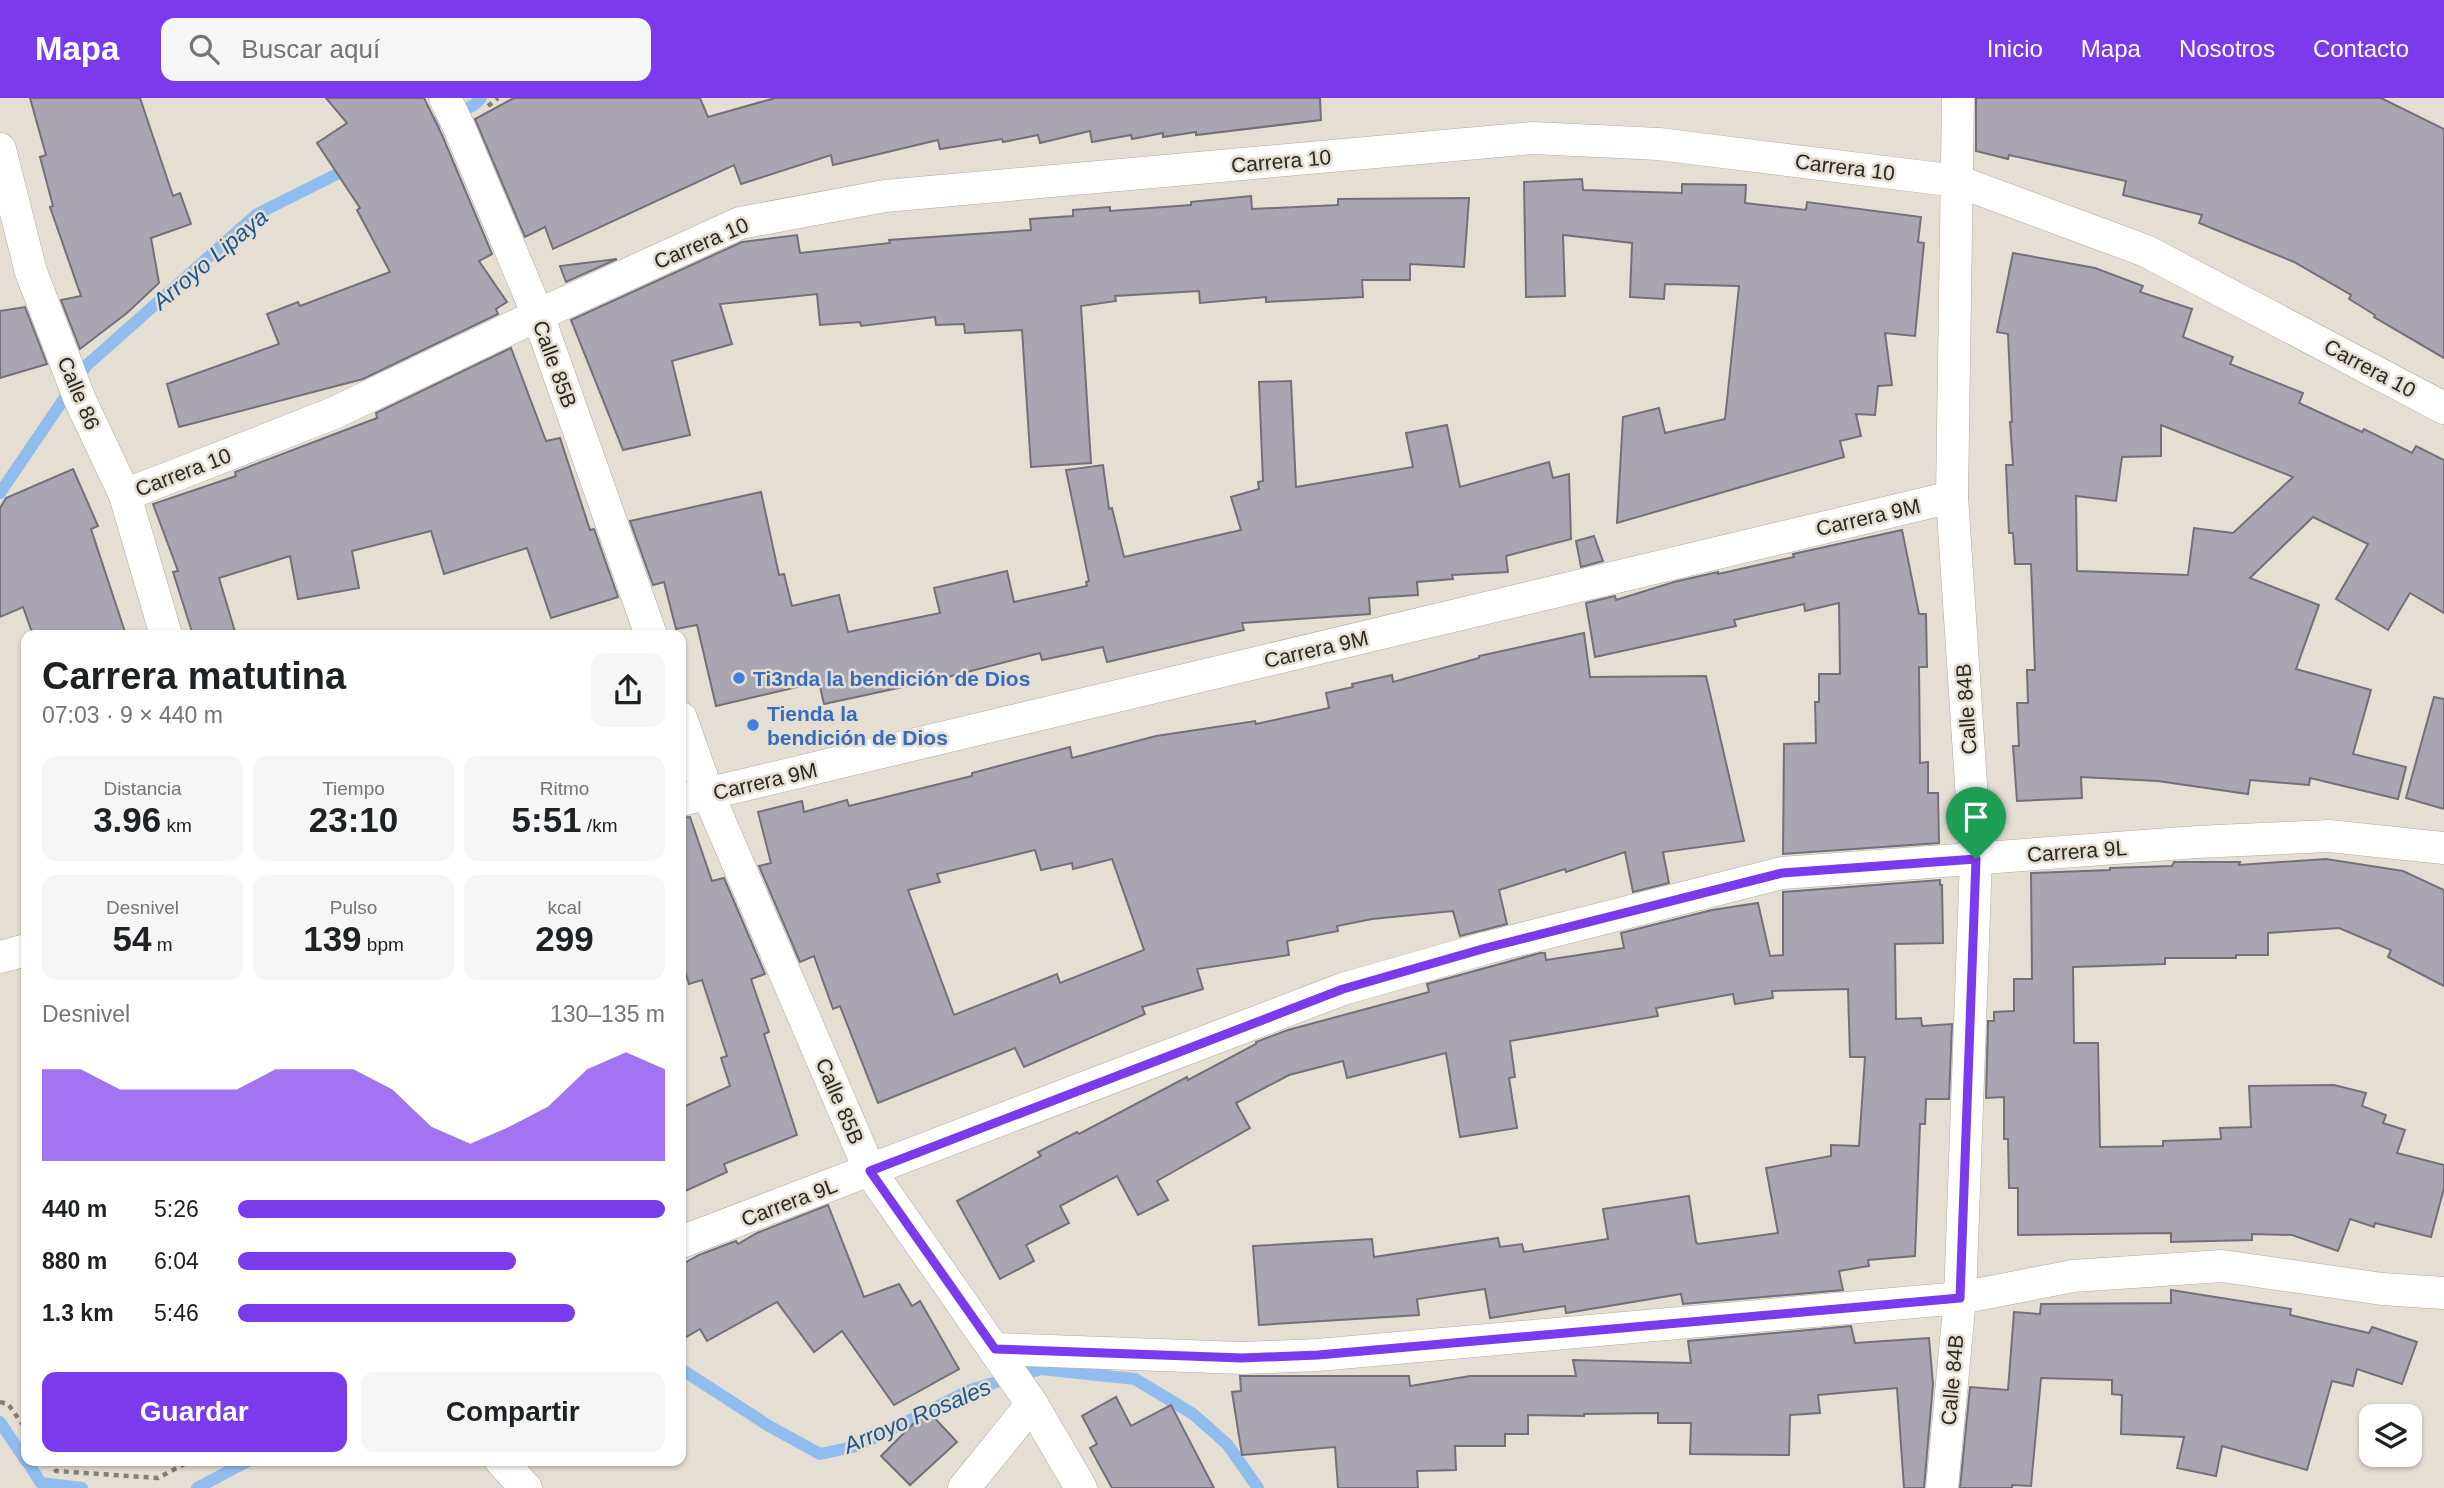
<!DOCTYPE html>
<html lang="es">
<meta charset="utf-8">
<style>
body{margin:0;font-family:Arial,sans-serif;background:#f6f6f6;color:#202124;height:100vh;display:flex;flex-direction:column;font-size:26px;white-space:nowrap}
*{box-sizing:border-box;margin:0}
p{font-size:23px;color:#757577}
.icon{flex:none;width:38px;height:38px;fill:none;stroke:currentColor;stroke-width:2;stroke-linecap:round;stroke-linejoin:round}
.map{position:relative;flex:1;overflow:hidden}
.panel{position:absolute;left:21px;top:532px;width:665px;height:836px;display:flex;flex-direction:column;background:#fff;border-radius:14px;box-shadow:0 2px 5px #0004}
.panel>*{flex:none}
.fabs{position:absolute;left:2359px;top:1306px;display:grid;gap:14px}
.fabs a{display:grid;place-items:center;width:63px;height:63px;border-radius:14px;background:#fff;box-shadow:0 2px 5px #0004;font-size:35px}
.pin{position:absolute;display:grid;place-items:center;width:60px;height:60px;color:#fff;margin:-72px -30px;border-radius:50% 50% 50% 0;rotate:-45deg;box-shadow:0 0 7px #0007}
.pin .icon{rotate:45deg}
.round{display:grid;place-items:center;flex:none;width:74px;height:74px;border-radius:14px;background:#f6f6f6}
.summary{display:flex;align-items:center;justify-content:space-between;height:119px;padding:0 21px}
h1{font-size:38px;font-weight:700;line-height:52px}
.stats{display:grid;grid-template-columns:repeat(3,1fr);gap:10px;height:119px;padding:7px 21px}
.stats div{display:grid;align-content:center;border-radius:14px;background:#f6f6f6;text-align:center}
.stats b{font-size:35px;font-weight:700}
.stats small{font-size:19px;font-weight:400}
.stats p{font-size:19px}
.chart{height:196px;padding:14px 21px}
.chart p{display:flex;justify-content:space-between}
.chart svg{width:100%;height:126px;margin-top:7px;fill:#7c3aed;opacity:.7}
.button{display:flex;gap:14px;margin-top:auto;padding:14px 21px}
.button a{flex:1;height:80px;border-radius:14px;background:#7c3aed;color:#fff;font-size:28px;font-weight:700;line-height:80px;text-align:center}
.button a+a{background:#f6f6f6;color:#202124}
ul{padding:0 21px;list-style:none;font-size:23px}
li{display:grid;grid-template-columns:112px 84px 1fr;align-items:center;height:52px}
li i{height:18px;border-radius:9px;background:#7c3aed}
header{display:flex;align-items:center;gap:42px;box-sizing:border-box;height:98px;padding:0 35px;background:#7c3aed;color:#fff}
header strong{font-size:33px}
nav{display:flex;gap:38px;margin-inline-start:auto;font-size:24px}
.search{width:490px;height:63px;background:#f6f6f6;display:flex;align-items:center;gap:18px;box-sizing:border-box;padding:0 24px;border-radius:14px;color:#757577;font-size:26px}
.map>svg:first-child{display:block}
</style>
<header>
<strong>Mapa</strong>
<div class="search"><svg class="icon" aria-label="search" viewBox="0 0 24 24"><circle cx="10" cy="10" r="6"/><path d="M15 15l6 6"/></svg>Buscar aquí</div>
<nav><a>Inicio</a><a>Mapa</a><a>Nosotros</a><a>Contacto</a></nav>
</header>
<div class="map">
<svg width="2444" height="1390" viewBox="0 0 2444 1390">
<rect width="100%" height="100%" fill="#e5ded3"/>
<g fill="none" stroke-linecap="round" stroke-linejoin="round">
<g stroke="#91bdee" stroke-width="12">
<path d="M423 31 474 7 481 0"/>
<path d="M0 395 87 267 257 116 351 69"/>
<path d="M681 1271 769 1328 820 1356 858 1348 970 1292 1041 1271 1135 1281 1193 1316 1227 1346 1258 1390"/>
<path d="M0 1324 26 1363"/>
<path d="M27 1363 41 1385 82 1390"/>
<path d="M197 1390 248 1363"/>
</g>
</g>
<g fill="#a9a5b1" stroke="#73707a" stroke-width="2" fill-rule="evenodd">
<path d="M30 0H140L173 98 180 95 191 126 151 140 159 185 127 215 80 251 61 202 81 198 50 109 53 108 40 59 46 57Z"/>
<path d="M326 0H424L442 37 492 156 479 163 507 204 496 211 498 216 363 281 179 329 167 286 279 246 267 216 298 204 300 208 390 174 357 112 360 110 317 45 347 25Z"/>
<path d="M514 0H700L708 19 775 0H1320L1321 22 1196 37V34L1163 39V35L1132 41 1131 37 1092 44 1090 33 1040 45 1038 37 1003 44 1002 41 940 51 938 42 833 67 831 57 741 86 734 67 553 151 545 129 525 139 475 21Z"/>
<path d="M1976 0H2381L2444 31V260L2374 219 2375 217 2349 201 2351 197 2294 164 2199 125 2202 117 2123 97 2126 83 2009 57 2008 61 1976 53Z"/>
<path d="M1582 81 1583 92 1682 95V86L1746 87 1745 105 1806 112 1807 104 1921 119 1918 144 1924 145 1915 238 1885 235 1892 287 1878 288 1875 317 1856 316 1861 338 1840 343 1844 359 1617 425 1623 319 1659 310 1665 335 1725 321 1739 188 1665 186 1664 201 1630 199 1632 145 1563 137 1565 198 1526 199 1524 84Z"/>
<path d="M1251 98 1252 111 1338 107V101L1469 100 1464 169 1410 166V182H1362L1363 199 1266 204V199L1200 205 1199 193 1115 198 1116 203 1081 208 1091 365 1031 369 1022 232 965 235 964 226 936 227 935 219 861 228 860 224 820 227 817 196 720 206 732 246 672 263 690 337 623 352 571 222 742 144 797 137 800 155 890 145 889 142 1031 132 1030 121 1073 118V112L1110 109V113L1191 107V104Z"/>
<path d="M2013 155 2095 170 2143 188 2140 194 2192 211 2183 239 2233 259 2230 266 2303 295 2299 305 2362 334 2364 331 2412 355 2416 348 2444 362V515L2410 495 2388 532 2336 501 2368 446 2313 419 2250 480 2319 507 2296 571 2371 592 2353 656 2406 669 2398 701 2310 680 2309 687 2250 682 2248 696 2158 683 2081 679 2082 700 2017 703 2013 648H2019L2017 605H2028L2027 572H2035L2031 466H2015L2013 435H2009L2006 367H2013L2010 324H2012L2008 236 1997 234ZM2161 327 2293 379 2233 435 2194 430 2188 477 2077 473 2076 398 2116 403 2122 359 2161 358Z"/>
<path d="M617 161 566 184 560 168Z"/>
<path d="M25 209 47 266 0 280V213Z"/>
<path d="M511 250 546 343 560 340 590 432 594 431 618 499 551 520 527 450 444 476 431 433 352 453 359 490 298 501 290 458 219 480 236 537H193L173 474 178 473 153 406 236 378 235 374 377 320 376 315Z"/>
<path d="M1291 283 1296 389 1413 369 1406 335 1447 327 1460 389 1549 364 1553 380 1569 376 1571 441 1506 458 1508 474 1452 477 1453 481 1417 484 1418 497 1369 500 1370 516 1242 525 1244 532 1107 564 1103 549 1042 562 1040 555 940 581 824 606 819 584 716 608 697 527 676 531 664 484 653 487 630 423 761 394 779 477 784 476 792 508 839 497 848 534 940 515 934 490 1007 473 1014 504 1087 488 1086 484 1089 483 1066 372 1103 367 1109 411 1112 410 1124 459 1241 432 1231 399 1259 391 1258 384 1263 383 1259 284Z"/>
<path d="M73 371 98 428 91 431 126 537H33L23 509 0 519V410L6 400Z"/>
<path d="M1902 432 1919 516H1926L1927 569H1919L1920 665 1928 664V695H1938L1939 745 1783 756 1784 646 1816 645 1815 604H1819V576H1840L1839 505 1805 513 1804 506 1734 522 1736 528 1595 559 1586 505 1615 498 1616 502 1674 484 1718 474V476L1794 459 1793 456Z"/>
<path d="M1594 438 1603 463 1581 469 1576 443Z"/>
<path d="M1584 535 1590 579 1706 578 1744 743 1663 754 1669 785 1633 794 1625 754 1566 774 1565 771 1499 792 1507 826 1460 838 1453 813 1372 821 1337 828 1338 833 1287 843 1289 857 1197 871 1203 891 1142 909 1145 916 1024 969 1015 950 878 1005 840 908 833 911 814 858 800 864 759 768 771 765 758 714 802 703 804 714 847 702 849 708 972 678V675L1070 649 1072 660 1156 638 1255 623 1256 626 1329 610 1326 595 1353 589 1352 586 1392 577 1393 584 1479 560V558ZM1035 752 1041 772 1072 765 1073 771 1112 761 1144 852 1060 885 1057 876 954 917 908 792 940 784 937 776Z"/>
<path d="M2434 599 2444 601V711L2406 700Z"/>
<path d="M690 719 712 783 724 780 765 876 751 881 769 934 764 936 797 1037 724 1066 727 1074 681 1095V1010L730 988 721 960 727 958 702 882 689 886 681 860V720Z"/>
<path d="M2326 761 2403 773 2444 792V888L2388 859 2391 852 2339 830 2268 835V857H2236V860H2165V866L2073 869 2074 945H2098L2100 1049 2163 1048V1043L2221 1041 2220 1030 2251 1029 2249 988 2334 987 2366 995 2362 1008 2386 1017 2383 1025 2405 1032 2397 1055 2444 1067V1090L2431 1139 2375 1125 2374 1129 2350 1121 2338 1153 2292 1137 2252 1136V1142L2171 1144V1135L2018 1137V1090H2009L2008 1041H2004V999L1986 1000 1988 923H1994V914L2014 913V881H2032L2031 775 2110 772V770L2172 768 2174 764H2240L2239 767Z"/>
<path d="M1940 782V787H1942L1943 845 1895 846 1896 921 1921 920 1922 928 1952 926 1949 1001H1926L1925 1026H1920L1915 1158 1868 1162 1869 1168 1839 1173 1843 1192 1683 1206 1681 1196 1566 1215 1565 1208 1490 1220 1485 1191 1417 1201 1419 1217 1259 1227 1253 1148 1372 1141 1374 1159 1498 1140 1500 1149 1522 1146 1524 1154 1608 1141 1603 1111 1689 1098 1696 1144 1698 1146 1778 1135 1766 1070 1831 1058V1047L1859 1048 1865 959H1850L1848 891 1772 893 1773 900 1735 906 1733 896 1656 910 1658 918 1510 943 1515 979 1509 980 1517 1030 1460 1039 1446 955 1347 980 1343 963 1289 977 1236 1005 1250 1030 1157 1083 1168 1102 1138 1117 1117 1078 1060 1108 1069 1125 1026 1147 1034 1163 1000 1181 957 1103 1041 1058 1038 1054 1077 1034 1079 1036 1187 979 1188 982 1256 946V944L1288 932 1429 894 1427 886 1540 855H1545L1546 862 1624 850 1621 835 1712 812 1758 805 1770 858 1783 857V794Z"/>
<path d="M828 1107 864 1199 899 1186 912 1208 920 1203 959 1271 894 1307 842 1233 814 1254 777 1204 707 1243 700 1231 681 1242V1167L699 1157 736 1143 738 1146 757 1135Z"/>
<path d="M2171 1192 2291 1211 2290 1217 2369 1235 2372 1229 2417 1244 2402 1286 2357 1271 2353 1288 2332 1283 2307 1372 2222 1348 2216 1378 2177 1370 2184 1339 2121 1336 2122 1297 2112 1296V1282L2041 1280 2031 1388 2012 1387V1390H1960L1970 1289 2008 1292 2014 1214 2040 1216 2041 1206 2171 1205Z"/>
<path d="M1851 1228 1855 1245 1929 1240 1933 1286 1924 1390H1904L1897 1290 1818 1297 1820 1315 1790 1317 1789 1357 1690 1356 1691 1325H1658V1315L1584 1316V1318L1528 1317V1336H1505V1348H1455L1456 1372 1417 1373 1418 1390H1338L1335 1349 1242 1357 1232 1294 1241 1293 1240 1278H1409L1410 1288 1470 1278H1576L1573 1262 1691 1265 1688 1243Z"/>
<path d="M1116 1299 1131 1328 1171 1307 1214 1390H1112L1090 1350 1097 1346 1082 1318Z"/>
<path d="M927 1312 957 1344 910 1387 881 1358Z"/>
</g>
<g fill="none" stroke-linecap="round" stroke-linejoin="round">
<defs>
<g id="minor">
<path d="M445 0 459 29 538 217 651 537"/>
<path d="M0 51 31 174 80 302 125 397 166 537"/>
<path d="M125 397 334 315 538 217 740 125 885 98 1533 40 1659 46 1957 83 2146 153 2444 310"/>
<path d="M681 620 708 696 870 1073 1032 1306 1081 1390"/>
<path d="M681 702 1952 399"/>
<path d="M0 859 26 852"/>
<path d="M681 1144 1343 891 1486 850 1782 775 2197 744 2329 738 2444 750"/>
<path d="M995 1251 1242 1260 1318 1257 1960 1200 2073 1178 2222 1168 2382 1191 2444 1195"/>
<path d="M501 1363 526 1390"/>
<path d="M964 1390 1032 1306"/>
<path d="M1942 1390 1960 1200 1976 761 1952 399 1958 0"/>
</g>
</defs>
<use href="#minor" stroke="#b0a99f" stroke-width="33"/>
<g stroke="#837e77" stroke-width="4.5" stroke-dasharray="5 5" stroke-linecap="butt">
<path d="M488 8 498 0"/>
<path d="M0 1304 8 1306 26 1331"/>
<path d="M49 1363 56 1373 158 1380 190 1363"/>
</g>
<use href="#minor" stroke="#fff" stroke-width="32"/>
</g>
<g fill="none" stroke-linecap="round" stroke-linejoin="round">
<defs>
<path id="route" d="M1976 761 1960 1200 1318 1257 1242 1260 995 1251 870 1073 1343 891 1486 850 1782 775Z"/>
</defs>
<use href="#route" stroke="#fff" stroke-width="14"/>
<use href="#route" stroke="#7c3aed" stroke-width="9"/>
</g>
<g fill="#3f7fe0" stroke="#e5ded3" stroke-width="2.5">
<circle cx="739" cy="580" r="7"/>
<circle cx="753" cy="627" r="7"/>
</g>
<g text-anchor="middle" dominant-baseline="central" stroke-width="5" stroke-linejoin="round" paint-order="stroke">
<g font-size="21" fill="#2c2925" stroke="#e5ded3">
<text transform="translate(1281 63) rotate(-5)">Carrera 10</text>
<text transform="translate(1845 69) rotate(7)">Carrera 10</text>
<text transform="translate(701 145) rotate(-23)">Carrera 10</text>
<text transform="translate(555 266) rotate(70)">Calle 85B</text>
<text transform="translate(2370 270) rotate(28)">Carrera 10</text>
<text transform="translate(79 295) rotate(67)">Calle 86</text>
<text transform="translate(183 374) rotate(-21)">Carrera 10</text>
<text transform="translate(1868 419) rotate(-13)">Carrera 9M</text>
<text transform="translate(1316 551) rotate(-13)">Carrera 9M</text>
<text transform="translate(1966 611) rotate(-94)">Calle 84B</text>
<text transform="translate(765 683) rotate(-13)">Carrera 9M</text>
<text transform="translate(2077 753) rotate(-4)">Carrera 9L</text>
<text transform="translate(840 1003) rotate(67)">Calle 85B</text>
<text transform="translate(789 1104) rotate(-21)">Carrera 9L</text>
<text transform="translate(1952 1282) rotate(-85)">Calle 84B</text>
</g>
<g font-size="21" font-weight="bold" fill="#366cbe" stroke="#e5ded3" text-anchor="start">
<text x="753" y="580">Ti3nda la bendición de Dios</text>
<text x="767" y="615">Tienda la<tspan x="767" dy="24">bendición de Dios</tspan></text>
</g>
<g font-size="23" font-style="italic" fill="#185591" stroke="#e5ded3">
<text transform="translate(210 161) rotate(-40)">Arroyo Lipaya</text>
<text transform="translate(917 1318) rotate(-23)">Arroyo Rosales</text>
</g>
</g>
</svg>
<div class="fabs">
<a><svg class="icon" aria-label="layers" viewBox="0 0 24 24"><path d="M12 4l9 5-9 5-9-5zM3 14l9 5 9-5"/></svg></a>
</div>
<div class="pin" style="left:1976px;top:761px;background:#1e9e55"><svg class="icon" aria-label="arrive" viewBox="0 0 24 24"><path d="M6 21V4h12l-3 4 3 4H6"/></svg></div>
<section class="panel">
<div class="summary"><div><h1>Carrera matutina</h1><p>07:03 · 9 × 440 m</p></div><a class="round"><svg class="icon" aria-label="share" viewBox="0 0 24 24"><path d="M12 15V3M7 8l5-5 5 5M5 13v7h14v-7"/></svg></a></div>
<div class="stats">
<div><p>Distancia</p><b>3.96<small> km</small></b></div>
<div><p>Tiempo</p><b>23:10</b></div>
<div><p>Ritmo</p><b>5:51<small> /km</small></b></div>
</div>
<div class="stats">
<div><p>Desnivel</p><b>54<small> m</small></b></div>
<div><p>Pulso</p><b>139<small> bpm</small></b></div>
<div><p>kcal</p><b>299</b></div>
</div>
<div class="chart"><p><span>Desnivel</span>130–135 m</p>
<svg viewBox="0 0 160 44" preserveAspectRatio="none"><path d="M0 44V12L10 12L20 19L30 19L40 19L50 19L60 12L70 12L80 12L90 19L100 32L110 38L120 32L130 25L140 12L150 6L160 12V44z"/></svg>
</div>
<ul>
<li><b>440 m</b>5:26<i style="width:100%"></i></li>
<li><b>880 m</b>6:04<i style="width:65%"></i></li>
<li><b>1.3 km</b>5:46<i style="width:79%"></i></li>
</ul>
<div class="button"><a>Guardar</a><a>Compartir</a></div>
</section>
</div>
